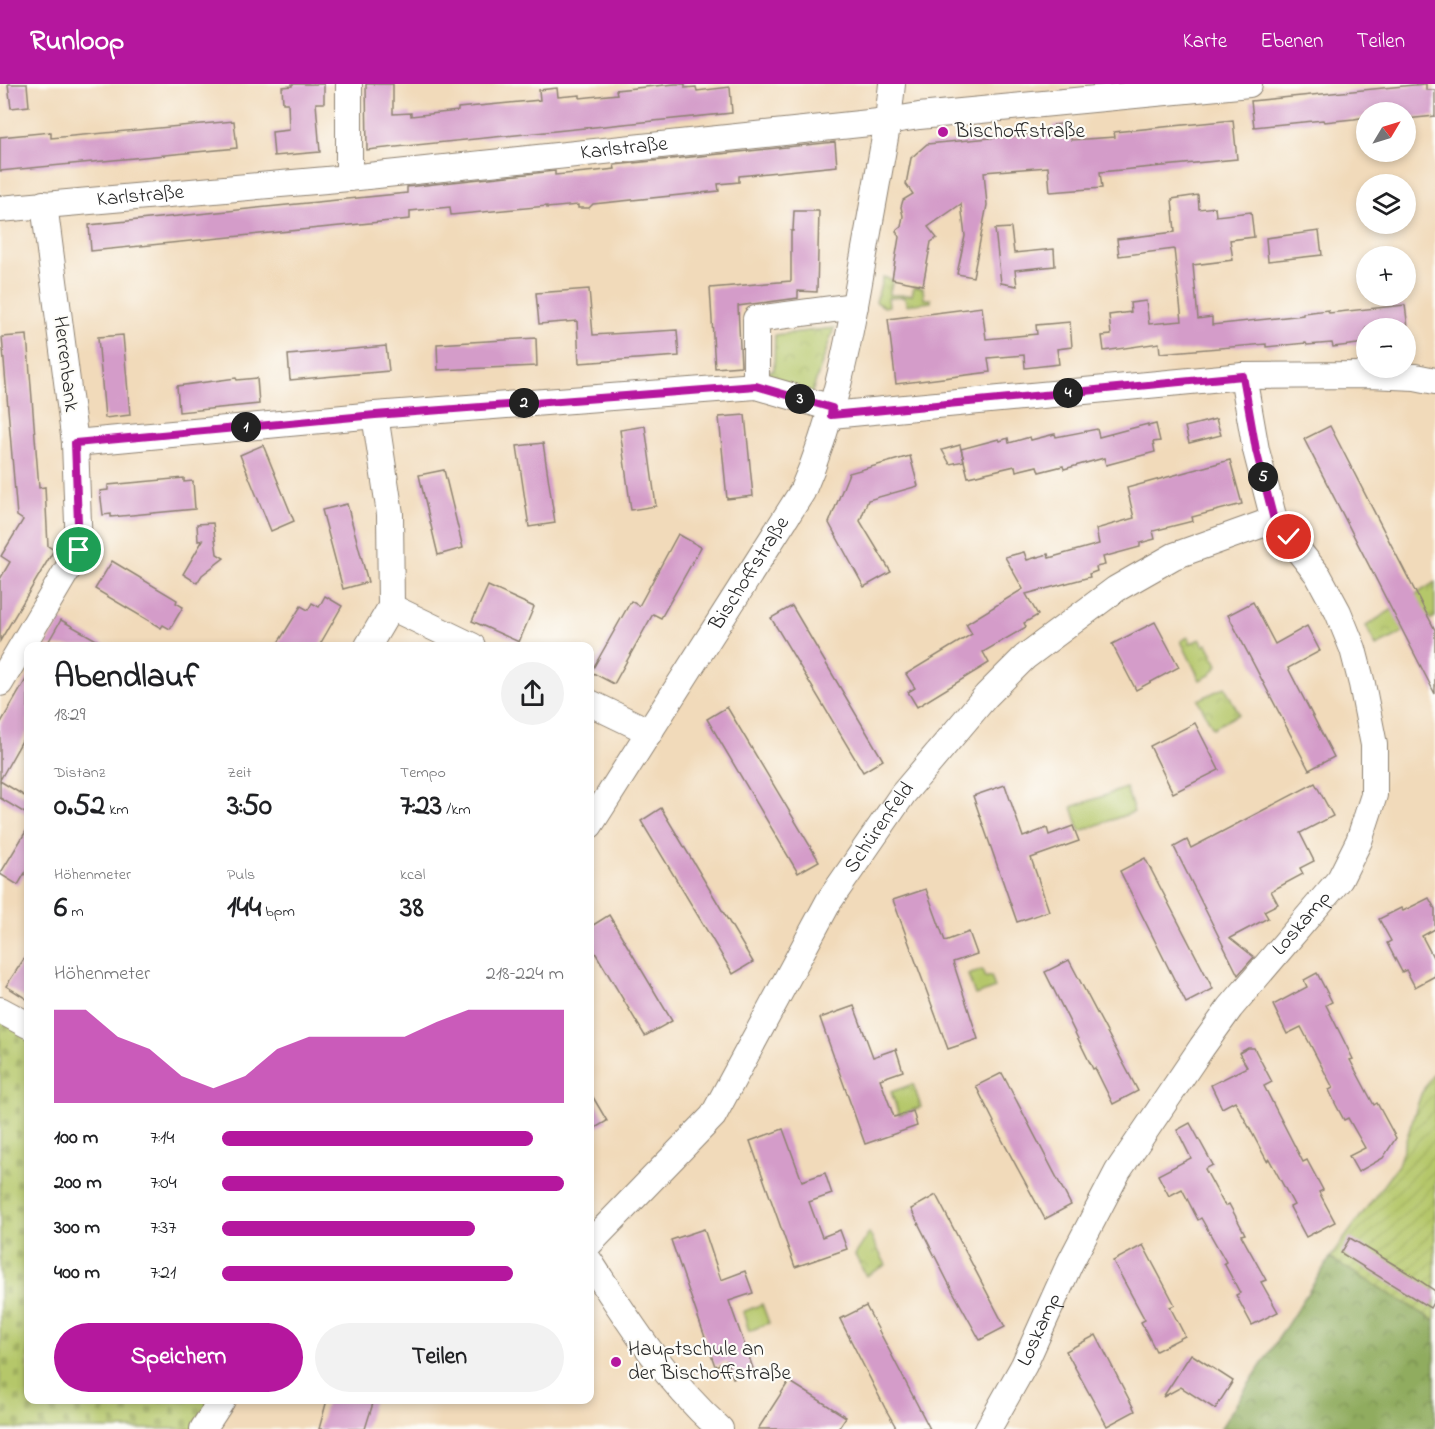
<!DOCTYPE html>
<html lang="de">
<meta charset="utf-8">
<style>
body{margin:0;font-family:"Indie Flower",sans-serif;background:#f2f2f2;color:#202124;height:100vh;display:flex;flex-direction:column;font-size:22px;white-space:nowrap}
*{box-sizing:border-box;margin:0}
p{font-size:20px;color:#757577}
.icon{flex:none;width:33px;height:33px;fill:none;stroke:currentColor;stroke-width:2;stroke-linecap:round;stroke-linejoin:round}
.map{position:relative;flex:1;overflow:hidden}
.side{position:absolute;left:24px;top:558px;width:570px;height:762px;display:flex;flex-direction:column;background:#fff;border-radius:12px;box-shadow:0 3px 9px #0003}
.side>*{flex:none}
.needle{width:39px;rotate:52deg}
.tools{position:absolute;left:1356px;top:18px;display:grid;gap:12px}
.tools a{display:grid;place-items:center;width:60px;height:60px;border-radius:50%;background:#fff;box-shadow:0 3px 9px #0003;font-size:30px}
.pin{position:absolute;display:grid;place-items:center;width:51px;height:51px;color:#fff;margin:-26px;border:3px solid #fff;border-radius:50%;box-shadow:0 2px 6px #0007}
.km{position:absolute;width:30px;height:30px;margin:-15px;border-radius:50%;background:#222;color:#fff;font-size:16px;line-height:30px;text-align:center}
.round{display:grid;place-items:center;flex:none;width:63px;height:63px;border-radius:32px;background:#f2f2f2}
.head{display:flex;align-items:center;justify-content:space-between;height:102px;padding:0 30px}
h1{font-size:33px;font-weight:700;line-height:45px}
.figures{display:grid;grid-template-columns:repeat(3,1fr);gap:9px;height:102px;padding:6px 30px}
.figures div{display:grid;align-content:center}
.figures b{font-size:30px;font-weight:700}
.figures small{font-size:16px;font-weight:400}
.figures p{font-size:16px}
.chart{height:168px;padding:12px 30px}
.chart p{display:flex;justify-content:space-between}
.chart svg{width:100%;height:108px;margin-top:6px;fill:#b5179e;opacity:.7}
.button{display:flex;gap:12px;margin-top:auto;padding:12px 30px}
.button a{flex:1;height:69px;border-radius:36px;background:#b5179e;color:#fff;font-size:24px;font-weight:700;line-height:69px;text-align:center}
.button a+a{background:#f2f2f2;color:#202124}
ul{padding:0 30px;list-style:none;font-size:20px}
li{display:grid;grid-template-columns:96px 72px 1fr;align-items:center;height:45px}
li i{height:15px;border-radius:8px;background:#b5179e}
header{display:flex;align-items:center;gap:36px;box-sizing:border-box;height:84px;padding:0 30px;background:#b5179e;color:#fff}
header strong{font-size:28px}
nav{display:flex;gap:33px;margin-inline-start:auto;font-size:21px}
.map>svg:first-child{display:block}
</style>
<header>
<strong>Runloop</strong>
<nav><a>Karte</a><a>Ebenen</a><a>Teilen</a></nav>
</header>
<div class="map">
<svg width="1435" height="1345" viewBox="0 0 1435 1345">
<defs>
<pattern id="grass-tufts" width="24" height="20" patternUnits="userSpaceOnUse" patternTransform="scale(1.5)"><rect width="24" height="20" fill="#b5c76a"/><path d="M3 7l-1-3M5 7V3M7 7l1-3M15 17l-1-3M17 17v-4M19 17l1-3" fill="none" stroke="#9cab5c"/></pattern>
<pattern id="forest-crowns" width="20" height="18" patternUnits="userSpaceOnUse" patternTransform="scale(1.5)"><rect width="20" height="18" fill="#90ac5e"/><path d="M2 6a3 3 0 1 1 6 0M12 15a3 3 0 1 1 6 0" fill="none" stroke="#768c4e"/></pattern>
<pattern id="cemetery-stones" width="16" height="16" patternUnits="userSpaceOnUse" patternTransform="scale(1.5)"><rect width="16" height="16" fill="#b5c76a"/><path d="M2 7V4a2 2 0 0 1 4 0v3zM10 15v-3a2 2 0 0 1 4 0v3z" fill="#9cab5c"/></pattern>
<pattern id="park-crowns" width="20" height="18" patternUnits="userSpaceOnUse" patternTransform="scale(1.5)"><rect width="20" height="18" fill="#b5c76a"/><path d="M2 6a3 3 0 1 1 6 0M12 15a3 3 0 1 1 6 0" fill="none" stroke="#9cab5c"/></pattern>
<pattern id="garden-furrows" width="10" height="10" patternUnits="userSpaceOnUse" patternTransform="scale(1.5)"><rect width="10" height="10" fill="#b5c76a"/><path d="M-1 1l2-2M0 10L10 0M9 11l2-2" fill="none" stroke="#9cab5c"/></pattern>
</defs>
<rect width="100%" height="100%" fill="#fdfcf7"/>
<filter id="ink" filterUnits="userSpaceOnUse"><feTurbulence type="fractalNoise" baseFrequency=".0167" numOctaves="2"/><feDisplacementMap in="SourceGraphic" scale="12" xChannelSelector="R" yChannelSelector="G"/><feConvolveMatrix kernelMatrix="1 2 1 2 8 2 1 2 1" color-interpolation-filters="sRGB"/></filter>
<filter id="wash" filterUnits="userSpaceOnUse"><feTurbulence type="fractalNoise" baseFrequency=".008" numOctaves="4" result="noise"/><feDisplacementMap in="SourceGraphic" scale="24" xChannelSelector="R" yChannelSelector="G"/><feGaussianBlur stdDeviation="1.35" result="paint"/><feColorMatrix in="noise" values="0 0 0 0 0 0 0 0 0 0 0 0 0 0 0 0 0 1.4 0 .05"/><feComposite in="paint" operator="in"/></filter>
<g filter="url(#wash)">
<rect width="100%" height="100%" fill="#f1daba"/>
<path fill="url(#grass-tufts)" stroke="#70794a" stroke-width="1.5" d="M883 193 893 196 889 211H912L914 203 923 204 924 215H931V218L906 221 905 213 888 214 889 222 884 223 876 218Z"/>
<path fill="url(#forest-crowns)" stroke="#5e6c44" stroke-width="1.5" d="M1330 1174 1435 1237V1345H1220Z"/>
<path fill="url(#cemetery-stones)" stroke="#70794a" stroke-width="1.5" d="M0 931 28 946V1316H218L200 1345H0Z"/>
<g fill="url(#park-crowns)" stroke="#70794a" stroke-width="1.5">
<path d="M834 244 811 311 761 298 762 288 774 286 775 251Z"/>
<path d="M1435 498V533L1376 562 1366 542Z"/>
<path d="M1188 553 1191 559 1200 555 1204 562 1207 560 1218 581 1210 591 1200 596 1181 557Z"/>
<path d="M1225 603 1239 630 1213 644 1198 616Z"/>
<path d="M982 886 985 894 991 892 995 904 975 911 968 891Z"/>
<path d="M913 1000 921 1023 899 1031 891 1008Z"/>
<path d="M869 1149 886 1181 866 1192 855 1171Z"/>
<path d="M762 1220 769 1239 749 1247 743 1228Z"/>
</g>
<path fill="url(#garden-furrows)" stroke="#70794a" stroke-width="1.5" d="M1435 987V1237L1330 1174 1398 1081 1421 1010Z"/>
<path fill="#b5c76a" stroke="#70794a" stroke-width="1.5" d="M1126 704 1134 728 1080 747 1072 723Z"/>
<g id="blocks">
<g fill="#d49cc9">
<path d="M8 0H27L29 22 11 24Z"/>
<path d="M292 0H324V19H316L320 68 274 72 272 48 289 46 288 19H283L282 3 292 2Z"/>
<path d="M366 0H393V30L411 29V32L458 27V24L540 16 539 6 557 4 558 13 580 11V14L617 10 616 6 675 0H685V4L696 3 697 7 730 3 732 29 367 66Z"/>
<path d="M1424 0H1426V6H1435V32L1406 35V28H1366V33L1354 35 1324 38 1323 36 1254 43 1251 17Z"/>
<path d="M1233 36 1237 75 1100 88 1102 104 1050 108 1048 83 984 88 987 121 973 193 957 190 965 152 961 120 928 143 937 154 931 158 923 201 892 195 899 153 896 147 901 143 903 132 901 123 903 116 913 110 906 100 911 74 927 60 1054 48 1053 41 1070 39 1071 56 1115 53 1114 48Z"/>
<path d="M234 37 237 64 0 87V53L51 48V54Z"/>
<path d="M835 58 837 82 739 92V98L718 100 719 107 593 120 589 124H578V121L547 124V122L451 131 450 123 410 127V135L91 167 89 141 407 109V103L555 87V91L597 87 615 85 614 81Z"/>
<path d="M1198 111 1199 125 1215 123 1216 132 1251 128 1254 153 1230 156 1233 176 1193 181 1198 235 1212 233V241L1303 231V229L1328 226 1329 229 1405 221 1408 244H1366V259L1333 263 1332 259 1307 261 1306 259 1266 263V260L1160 269 1159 259 1104 267 1102 252 1111 251 1109 231 1131 228 1130 219 1146 217 1149 240 1182 237 1174 165 1119 172 1117 155 1175 148 1172 115Z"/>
<path d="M794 127H819L817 208 798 207V214L738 222 741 282 715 284 710 204 791 197V147H793Z"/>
<path d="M1011 144 1014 169 1054 165 1055 182 1015 186 1017 202 1001 199 995 145Z"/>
<path d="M1319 147 1322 171 1268 177 1266 154Z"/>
<path d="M589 205 593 251 677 246 679 272 579 279 577 237 539 240 536 209Z"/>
<path d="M982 223 986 255 1037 250 1036 241 1070 238 1072 263 1057 265 1059 280 1025 284 1024 271 988 274 990 288 896 300 888 235Z"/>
<path d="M27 251 39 404 45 403 48 462 54 466 0 557V495L10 478 1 472 23 436 17 432 2 253Z"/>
<path d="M123 251 130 331 105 334 98 253Z"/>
<path d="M536 254 537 282 438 286 437 260Z"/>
<path d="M386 262 389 287 290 296 288 271Z"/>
<path d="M236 294 237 296 257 294 259 320 179 328 177 302Z"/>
<path d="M745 331 753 412 727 415 719 333Z"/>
<path d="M1216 335 1221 351 1189 359 1185 343Z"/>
<path d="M1148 340V342L1156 340 1160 357 1153 358 1155 368 1106 381 1104 374 1064 385 1063 382 1039 388 1037 382 1016 387 1015 382 968 393 961 365 999 355 1000 357 1008 354 1009 359 1030 353 1031 356 1055 350 1056 353 1097 345 1099 353Z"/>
<path d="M645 342 656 422 631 426 620 346Z"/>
<path d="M1330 342 1435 546V610L1304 355Z"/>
<path d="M543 359 555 439 529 443 517 362Z"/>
<path d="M263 361 294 437 271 447 240 371Z"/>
<path d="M960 361 964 377 950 380 942 366Z"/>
<path d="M910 372 918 402 868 416 860 437 891 488 864 503 829 439 849 389Z"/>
<path d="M1230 376 1242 420 1192 433 1193 437 1153 447 1155 455 1140 459V463L1103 473 1105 481 1096 483 1097 487 1089 490 1090 493 1026 510 1038 531 1024 539 1026 543 983 568 989 579 917 623 908 608 915 604 906 590 972 550 966 540 1023 505 1005 473 1024 468 1027 476 1048 470 1049 474 1099 460 1096 445 1134 434 1127 404Z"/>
<path d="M444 386 463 464 438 471 419 391Z"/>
<path d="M184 394V398L193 397 195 425 111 433V430L103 431 100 407 108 406V401Z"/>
<path d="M347 420 368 498 343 505 322 426Z"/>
<path d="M213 439 217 470 224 474 202 491 197 499 183 490 203 456 198 457 197 440Z"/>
<path d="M678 450 701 463 661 534 653 530 614 600 591 588 631 517 639 522Z"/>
<path d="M112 477 177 516 176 519 183 523 170 545 163 541 161 544 95 505Z"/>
<path d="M488 502 534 523 519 558 472 537Z"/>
<path d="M325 512 342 522 319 562H276L301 522 308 526 312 519 319 523Z"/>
<path d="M1253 518 1275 560 1307 542 1320 567 1288 584 1334 673 1309 686 1228 531Z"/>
<path d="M792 522 883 676 863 688 771 534Z"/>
<path d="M61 536 107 562H46Z"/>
<path d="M1155 538 1179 583 1136 606 1112 560Z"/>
<path d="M28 592V646L0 696V640Z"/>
<path d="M727 623 819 777 798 789 707 635Z"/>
<path d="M1195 639 1219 686 1173 709 1150 662Z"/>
<path d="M0 697 28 714V731L0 714Z"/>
<path d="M1315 699 1333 732 1300 749 1314 777 1300 784 1303 790 1271 807 1278 820 1264 827 1268 834 1230 854 1254 873 1238 891 1174 763 1187 756 1191 764Z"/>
<path d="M1005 701 1023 753 1047 744 1049 751 1073 742 1079 757 1031 774 1049 827 1017 838 973 712Z"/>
<path d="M661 724 753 878 733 890 641 737Z"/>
<path d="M28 744V784L18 801 0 790Z"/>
<path d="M1145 774 1213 905 1186 919 1120 787Z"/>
<path d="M926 805 945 857 969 848 977 870 953 878 978 955 948 965 893 816Z"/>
<path d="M1429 814 1435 825V845L1422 852 1435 877V892L1415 903 1406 886 1402 888 1387 859 1391 857 1379 835 1401 824 1403 827Z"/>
<path d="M609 831 672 937 645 952 590 860V843Z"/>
<path d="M28 869V916L6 902Z"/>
<path d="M1069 876 1138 1007 1113 1020 1095 984 1093 985 1045 888Z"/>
<path d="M1317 889 1332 918 1326 921 1353 975 1350 976 1374 1021 1377 1019 1396 1054 1383 1074 1358 1088 1349 1072 1365 1064 1348 1034 1344 1036 1336 1021 1329 1006 1333 1004 1301 943 1287 950 1273 921 1307 903 1304 896Z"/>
<path d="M854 922 873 973 896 965 903 987 880 995 894 1033 913 1027 917 1042 865 1060 820 934Z"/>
<path d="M1248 964H1254L1272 998 1264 1002 1303 1078 1307 1076 1323 1106 1319 1108 1335 1138 1306 1153 1290 1123 1294 1121 1269 1075 1267 1077 1235 1017 1222 1024 1211 1001 1247 983 1239 969Z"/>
<path d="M1002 989 1071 1121 1045 1135 993 1039 994 1038 976 1002Z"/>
<path d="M590 1008 607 1037 590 1047Z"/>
<path d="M1190 1039 1213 1081 1205 1085 1225 1122 1229 1120 1245 1150 1241 1151 1266 1196 1261 1198 1278 1228 1252 1241 1236 1211 1240 1209 1224 1179 1226 1178 1201 1134 1198 1136 1182 1105 1169 1112 1158 1091 1191 1074 1177 1046Z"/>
<path d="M783 1045 802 1097 825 1089 832 1110 809 1118 822 1153 840 1146 847 1165 795 1183 750 1057Z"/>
<path d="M936 1111 1005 1243 980 1256 951 1204 911 1125Z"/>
<path d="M704 1145 721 1196 745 1187 753 1209 729 1217 754 1287 733 1294 727 1277 715 1282 671 1156Z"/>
<path d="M1350 1154 1410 1190 1435 1207V1215L1430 1224 1341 1169Z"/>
<path d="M1143 1161 1175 1221 1170 1223 1185 1252 1156 1267 1141 1238 1145 1236 1113 1177Z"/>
<path d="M866 1222 889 1266 930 1345H897L885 1324 840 1235Z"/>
<path d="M1096 1251 1135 1327 1107 1342 1066 1267Z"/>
<path d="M1191 1270 1233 1297 1215 1325 1181 1303 1163 1313Z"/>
<path d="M789 1297 846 1333 838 1345H758Z"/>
<path d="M327 1316H374L365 1345H319Z"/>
</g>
</g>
</g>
<g filter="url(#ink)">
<use href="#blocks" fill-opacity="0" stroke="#8e8272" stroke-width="1.5"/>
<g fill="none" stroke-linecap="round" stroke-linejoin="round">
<defs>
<g id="minor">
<path d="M349 0V94"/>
<path id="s1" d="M0 125 349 94 888 37 919 32 1249 0"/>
<path d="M756 302V235L855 222"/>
<path d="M831 331 1243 292 1370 291 1415 293 1435 297"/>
<path d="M75 359 375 331 756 302 832 324"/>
<path d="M391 523 472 562"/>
<path d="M368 562 391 523 390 430 375 331"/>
<path d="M0 599 79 466 75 359 44 120"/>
<path d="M590 619 650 648"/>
<path id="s2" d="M590 741 802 408C833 337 848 263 861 187 870 137 879 87 888 37L892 0"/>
<path d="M0 926 28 941"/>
<path id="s3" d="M590 1159 713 1032 829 817 903 710 986 612 1025 573 1116 505 1174 472 1274 436"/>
<path d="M590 1178C628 1237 666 1297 720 1345"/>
<path d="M203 1345 222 1316"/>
<path id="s4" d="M988 1345 1024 1281 1070 1179 1118 1087 1202 963 1230 924 1340 795 1359 757 1374 711V661L1362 600 1353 565 1338 528 1318 491 1274 436 1256 366 1243 292"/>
</g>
</defs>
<use href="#minor" stroke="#8e8272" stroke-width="28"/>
<use href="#minor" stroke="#fff" stroke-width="26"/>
</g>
</g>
<g fill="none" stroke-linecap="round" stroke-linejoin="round" filter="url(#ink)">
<defs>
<path id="route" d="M79 466 75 359 375 331 756 302 832 324 831 331 1243 292 1256 366 1274 436 1289 453"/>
</defs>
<use href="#route" stroke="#fff" stroke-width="12"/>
<use href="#route" stroke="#b5179e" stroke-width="8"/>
</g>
<g fill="#b5179e" stroke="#fdfcf7" stroke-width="2">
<circle cx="943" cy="48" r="6"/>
<circle cx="616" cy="1278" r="6"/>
</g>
<g text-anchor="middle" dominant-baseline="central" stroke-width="4.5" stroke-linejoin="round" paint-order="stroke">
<g font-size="21" fill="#2b2b2b" stroke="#fdfcf7" text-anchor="start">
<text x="955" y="48">Bischoffstraße</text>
<text x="628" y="1266">Hauptschule an<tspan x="628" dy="24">der Bischoffstraße</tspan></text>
</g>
<g font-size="21" fill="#2b2b2b" stroke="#fdfcf7">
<text stroke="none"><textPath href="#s1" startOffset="627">Karlstraße</textPath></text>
<text stroke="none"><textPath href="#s1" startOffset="141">Karlstraße</textPath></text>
<text transform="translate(65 280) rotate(83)">Herrenbank</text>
<text stroke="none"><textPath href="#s2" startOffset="298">Bischoffstraße</textPath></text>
<text stroke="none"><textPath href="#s3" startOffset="510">Schürenfeld</textPath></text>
<text stroke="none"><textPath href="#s4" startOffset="598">Loskamp</textPath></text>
<text stroke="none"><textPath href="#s4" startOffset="112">Loskamp</textPath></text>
</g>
</g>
</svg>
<div class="tools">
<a><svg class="needle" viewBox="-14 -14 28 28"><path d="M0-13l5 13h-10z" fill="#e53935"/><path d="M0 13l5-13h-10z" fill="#757577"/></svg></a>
<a><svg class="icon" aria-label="layers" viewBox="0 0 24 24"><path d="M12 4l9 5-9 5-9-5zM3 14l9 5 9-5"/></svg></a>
<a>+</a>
<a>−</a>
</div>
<div class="pin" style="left:79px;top:466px;background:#1e9e55"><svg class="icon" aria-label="arrive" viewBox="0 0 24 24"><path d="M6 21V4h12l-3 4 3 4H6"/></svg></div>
<div class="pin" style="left:1289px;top:453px;background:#d93025"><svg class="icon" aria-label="check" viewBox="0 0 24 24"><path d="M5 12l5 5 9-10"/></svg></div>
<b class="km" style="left:246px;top:343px">1</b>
<b class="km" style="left:524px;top:319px">2</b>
<b class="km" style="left:800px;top:315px">3</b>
<b class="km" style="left:1068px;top:309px">4</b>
<b class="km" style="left:1263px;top:393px">5</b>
<section class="side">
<div class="head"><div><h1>Abendlauf</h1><p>18:29</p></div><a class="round"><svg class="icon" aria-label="share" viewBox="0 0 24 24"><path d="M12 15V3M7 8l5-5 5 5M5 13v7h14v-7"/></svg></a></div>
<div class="figures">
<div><p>Distanz</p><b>0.52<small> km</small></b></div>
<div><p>Zeit</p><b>3:50</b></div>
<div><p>Tempo</p><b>7:23<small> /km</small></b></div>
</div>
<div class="figures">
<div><p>Höhenmeter</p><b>6<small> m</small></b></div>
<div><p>Puls</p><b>144<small> bpm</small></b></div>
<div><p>kcal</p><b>38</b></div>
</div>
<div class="chart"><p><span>Höhenmeter</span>218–224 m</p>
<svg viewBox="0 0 160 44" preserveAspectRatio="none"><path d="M0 44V6L10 6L20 17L30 22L40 33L50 38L60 33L70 22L80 17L90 17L100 17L110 17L120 11L130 6L140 6L150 6L160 6V44z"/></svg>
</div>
<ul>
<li><b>100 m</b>7:14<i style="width:91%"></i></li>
<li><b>200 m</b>7:04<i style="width:100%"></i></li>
<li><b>300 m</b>7:37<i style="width:74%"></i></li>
<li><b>400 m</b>7:21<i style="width:85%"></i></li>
</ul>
<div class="button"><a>Speichern</a><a>Teilen</a></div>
</section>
</div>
